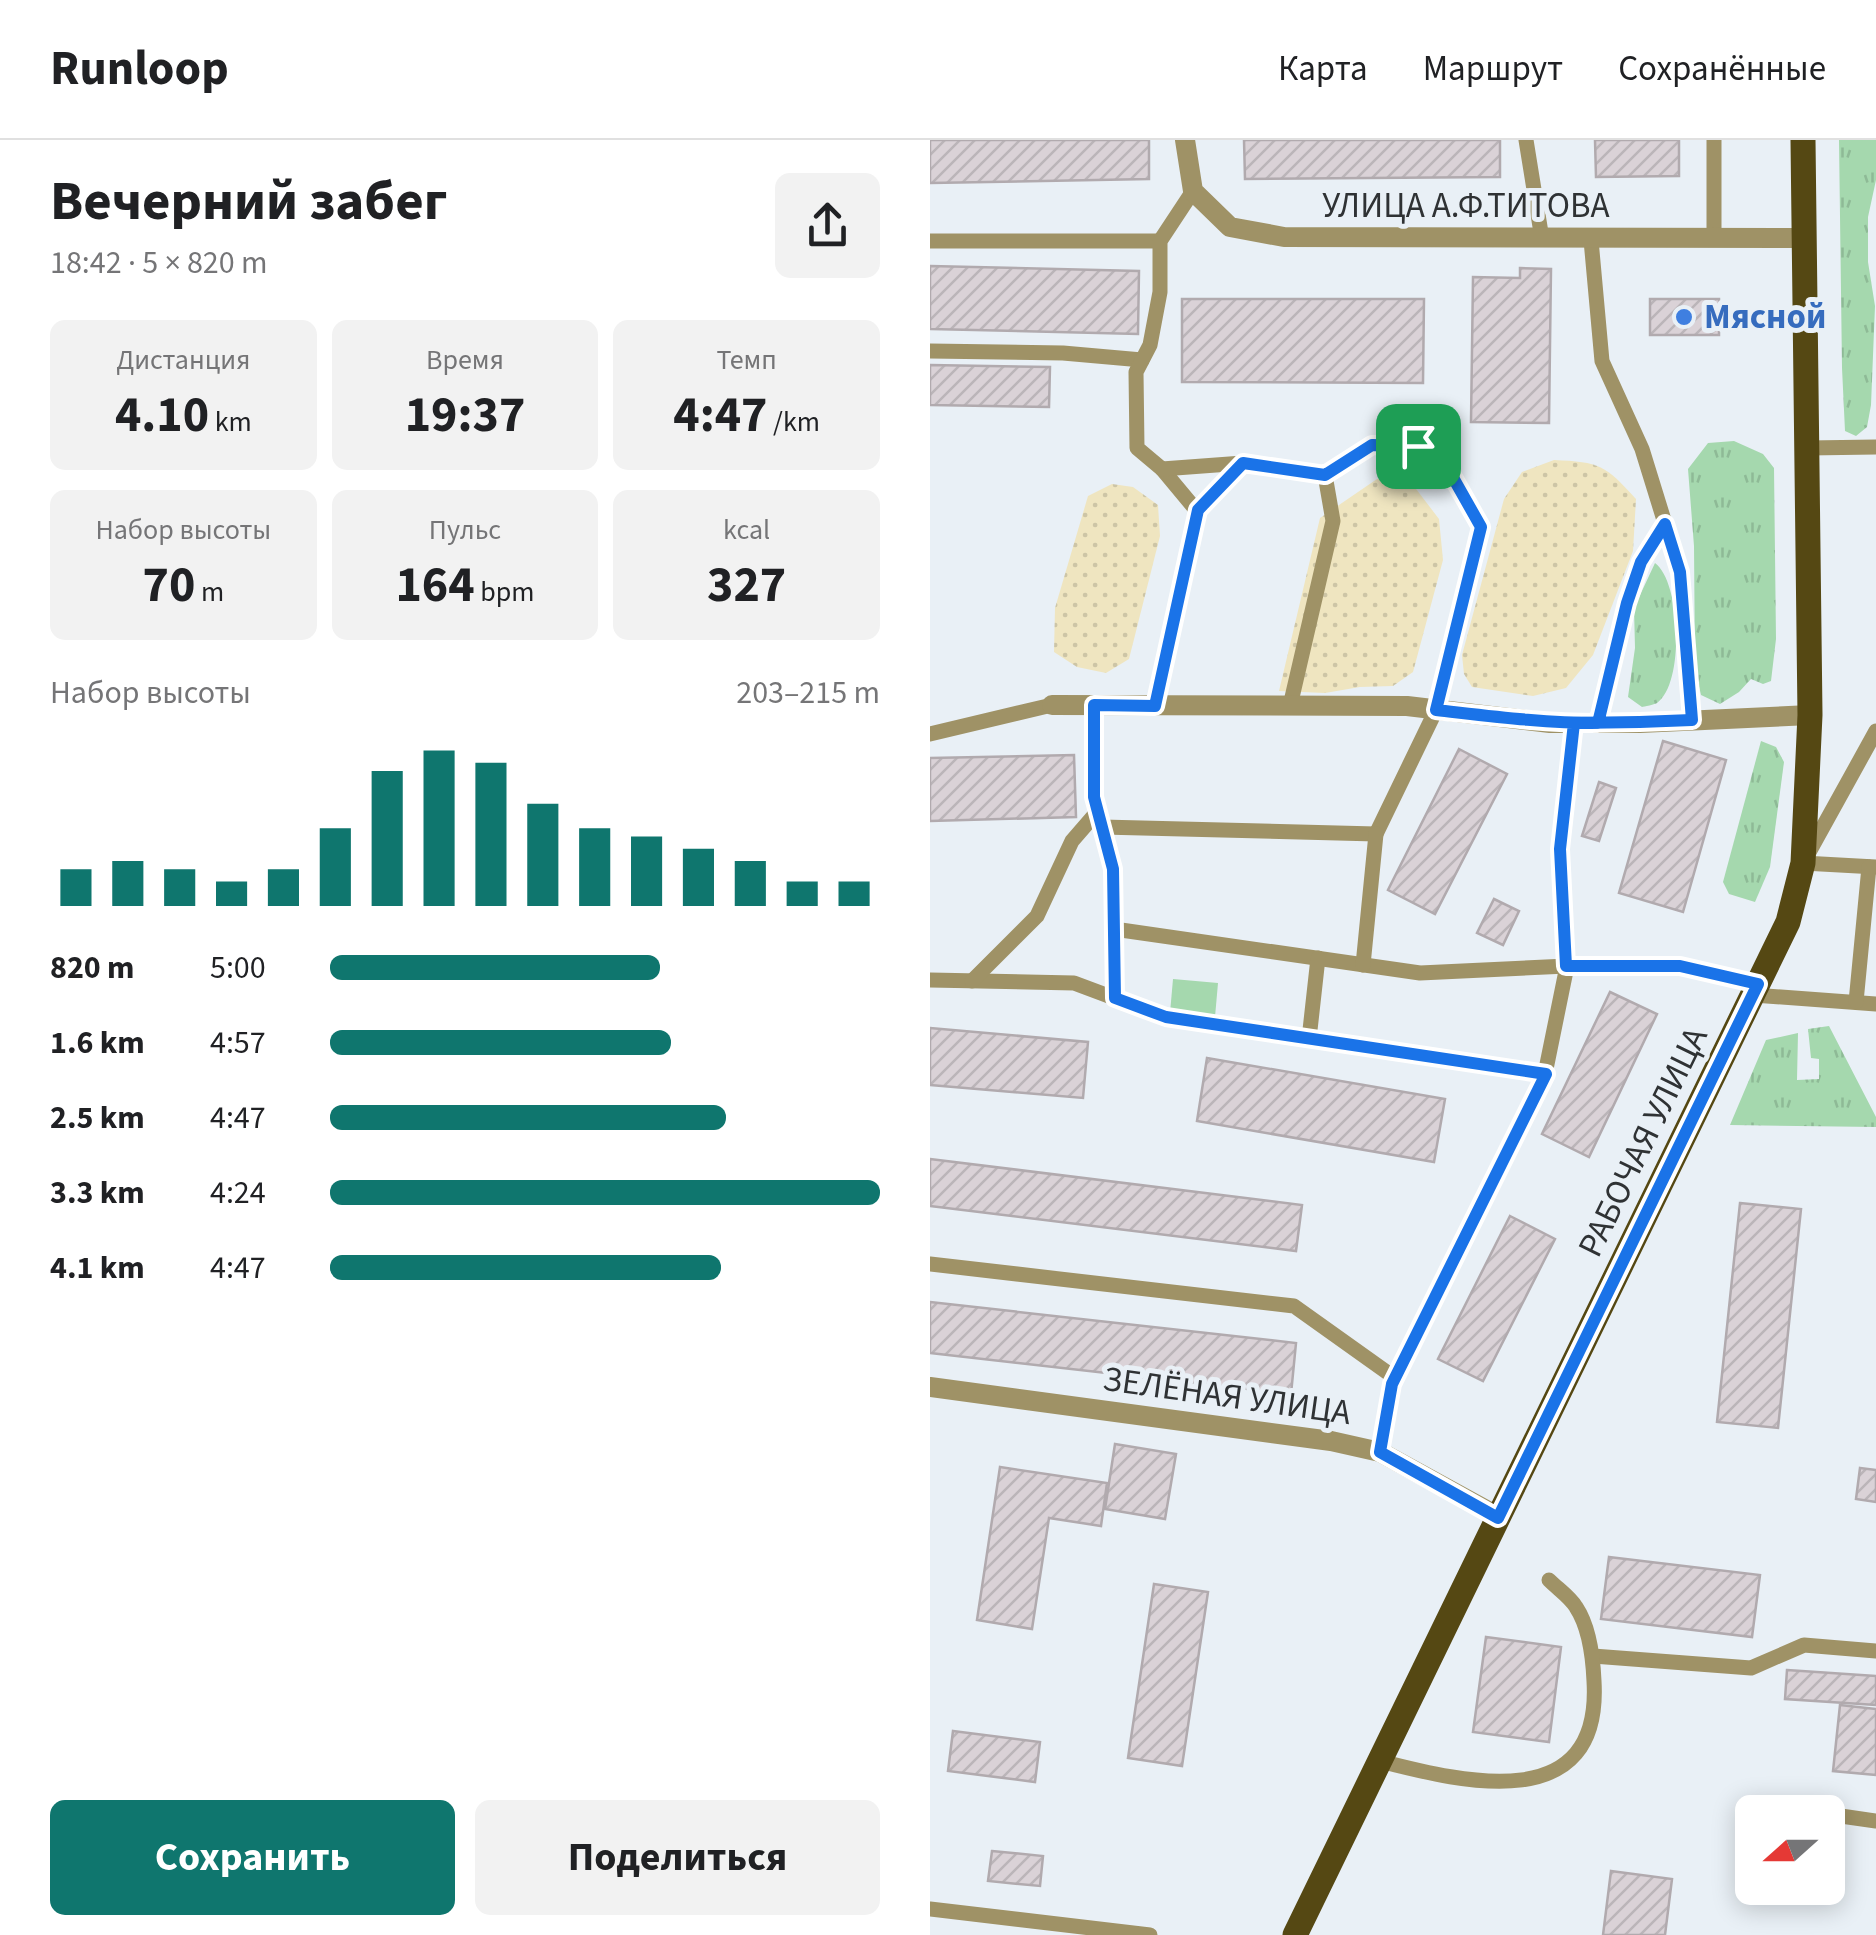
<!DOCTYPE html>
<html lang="ru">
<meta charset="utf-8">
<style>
body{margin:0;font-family:"Source Sans 3",sans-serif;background:#f2f2f2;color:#202124;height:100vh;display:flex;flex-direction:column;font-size:38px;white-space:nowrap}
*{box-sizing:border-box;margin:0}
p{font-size:32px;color:#757577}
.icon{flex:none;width:55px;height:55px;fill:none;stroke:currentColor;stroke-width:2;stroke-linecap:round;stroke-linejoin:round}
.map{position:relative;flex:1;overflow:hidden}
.panel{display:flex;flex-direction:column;background:#fff;width:930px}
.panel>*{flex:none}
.needle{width:65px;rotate:249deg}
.controls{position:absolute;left:805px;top:1655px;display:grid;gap:20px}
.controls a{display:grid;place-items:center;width:110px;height:110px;border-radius:15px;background:#fff;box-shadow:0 5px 25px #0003;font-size:50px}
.pin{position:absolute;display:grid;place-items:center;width:85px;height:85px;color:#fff;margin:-42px;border-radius:20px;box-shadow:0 5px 15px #0006}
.round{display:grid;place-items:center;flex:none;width:105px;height:105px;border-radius:15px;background:#f2f2f2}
.headline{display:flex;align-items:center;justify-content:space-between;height:170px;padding:0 50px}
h1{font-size:55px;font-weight:700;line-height:75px}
.metrics{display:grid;grid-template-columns:repeat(3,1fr);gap:15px;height:170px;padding:10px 50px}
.metrics div{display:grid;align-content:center;border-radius:15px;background:#f2f2f2;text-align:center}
.metrics b{font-size:50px;font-weight:700}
.metrics small{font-size:28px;font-weight:400}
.metrics p{font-size:28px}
.chart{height:280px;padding:20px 50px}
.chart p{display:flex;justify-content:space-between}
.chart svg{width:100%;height:180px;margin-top:10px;stroke:#0f766e;stroke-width:6}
.primary-button{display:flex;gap:20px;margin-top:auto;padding:20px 50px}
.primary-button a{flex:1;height:115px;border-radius:15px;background:#0f766e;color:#fff;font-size:40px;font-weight:700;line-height:115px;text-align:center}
.primary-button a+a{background:#f2f2f2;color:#202124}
ul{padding:0 50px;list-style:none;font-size:32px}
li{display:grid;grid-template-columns:160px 120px 1fr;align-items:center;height:75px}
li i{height:25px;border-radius:12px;background:#0f766e}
header{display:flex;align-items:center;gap:60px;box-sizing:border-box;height:140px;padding:0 50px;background:#fff;border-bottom:2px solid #e0e0e0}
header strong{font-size:48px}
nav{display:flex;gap:55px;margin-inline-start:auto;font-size:35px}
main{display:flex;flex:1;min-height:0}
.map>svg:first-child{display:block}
</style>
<header>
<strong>Runloop</strong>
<nav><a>Карта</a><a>Маршрут</a><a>Сохранённые</a></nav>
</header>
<main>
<section class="panel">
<div class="headline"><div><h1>Вечерний забег</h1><p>18:42 · 5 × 820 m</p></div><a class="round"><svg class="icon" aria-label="share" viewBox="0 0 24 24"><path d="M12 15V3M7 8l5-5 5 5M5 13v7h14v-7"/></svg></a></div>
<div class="metrics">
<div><p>Дистанция</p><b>4.10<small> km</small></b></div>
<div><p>Время</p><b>19:37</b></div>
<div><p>Темп</p><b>4:47<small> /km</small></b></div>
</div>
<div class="metrics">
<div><p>Набор высоты</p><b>70<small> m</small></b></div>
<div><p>Пульс</p><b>164<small> bpm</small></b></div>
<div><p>kcal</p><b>327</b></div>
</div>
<div class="chart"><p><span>Набор высоты</span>203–215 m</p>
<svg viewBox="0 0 160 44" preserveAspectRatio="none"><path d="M5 44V35M15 44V33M25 44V35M35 44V38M45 44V35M55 44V25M65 44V11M75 44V6M85 44V9M95 44V19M105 44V25M115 44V27M125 44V30M135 44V33M145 44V38M155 44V38"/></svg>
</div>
<ul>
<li><b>820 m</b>5:00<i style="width:60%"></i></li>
<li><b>1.6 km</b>4:57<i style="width:62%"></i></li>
<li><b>2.5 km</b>4:47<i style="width:72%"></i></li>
<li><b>3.3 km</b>4:24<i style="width:100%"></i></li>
<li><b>4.1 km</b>4:47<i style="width:71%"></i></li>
</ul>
<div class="primary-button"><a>Сохранить</a><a>Поделиться</a></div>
</section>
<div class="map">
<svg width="946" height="1795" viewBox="0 0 946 1795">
<defs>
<pattern id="grass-tufts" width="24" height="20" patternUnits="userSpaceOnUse" patternTransform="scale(2.5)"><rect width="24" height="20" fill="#a5d8ae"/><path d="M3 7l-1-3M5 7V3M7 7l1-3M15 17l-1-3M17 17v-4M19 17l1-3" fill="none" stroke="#8eba96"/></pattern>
<pattern id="sand-dots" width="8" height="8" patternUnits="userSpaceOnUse" patternTransform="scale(2.5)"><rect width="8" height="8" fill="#efe5c0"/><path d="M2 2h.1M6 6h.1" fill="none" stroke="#cdc5a6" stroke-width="1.8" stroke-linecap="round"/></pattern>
<pattern id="building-hatch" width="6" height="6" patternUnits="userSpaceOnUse" patternTransform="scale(2.5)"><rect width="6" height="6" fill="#dad2d7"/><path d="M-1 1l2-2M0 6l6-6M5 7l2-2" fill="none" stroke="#bbb5b9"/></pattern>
</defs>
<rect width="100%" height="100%" fill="#e9f0f6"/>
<g fill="url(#grass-tufts)">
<path d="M909 0H946V40L938 77V122L945 166 941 265 937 287 926 296 915 291 912 228Z"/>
<path d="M804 301 833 314 844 328 846 499 841 541 833 544 821 539 809 552 790 564 771 555 765 529 764 406 758 329 778 303Z"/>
<path d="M725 423C751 442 755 544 727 563 726 564 713 567 712 567L698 557 705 508 704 468Z"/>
<path d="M831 601 846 607 854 622 840 727 825 762 799 754 793 742Z"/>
<path d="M899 886 946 977V987L800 985 836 900 868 893 867 940 889 939V919L881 918 878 889Z"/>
</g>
<g fill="url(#sand-dots)">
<path d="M624 320C670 322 675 325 706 359L703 411 663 515 636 548 603 556 542 547 534 534 532 515 574 359 592 332Z"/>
<path d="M447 339 480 341 509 379 513 420 483 532 463 546 430 547 395 553 349 551 390 378Z"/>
<path d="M182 344 203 347 228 365 230 396 199 519 176 533 147 527 124 512 125 468 158 356Z"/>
</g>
<path fill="#a5d8ae" d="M243 839 288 843 285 877 240 873Z"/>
<g fill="url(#building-hatch)" stroke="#b1aaae" stroke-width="2.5">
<path d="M0 0H219V39L0 43Z"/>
<path d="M314 0H570V37L315 39Z"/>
<path d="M665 0H749V36L666 37Z"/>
<path d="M0 126 209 131 208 194 0 189Z"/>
<path d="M590 128 621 129 619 283 541 282 543 137 590 138Z"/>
<path d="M252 159H494L493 243 252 242Z"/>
<rect x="720" y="159" width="69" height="36"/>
<path d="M0 225 120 227 119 267 0 265Z"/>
<path d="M733 601 796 620 753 772 689 753Z"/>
<path d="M529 609 577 634 505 774 458 750Z"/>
<path d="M144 615 146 677 0 681V618Z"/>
<path d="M669 642 686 648 669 701 652 696Z"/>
<path d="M564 759 589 771 573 805 547 793Z"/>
<path d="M680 852 727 874 659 1017 612 994Z"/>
<path d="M0 888 158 902 153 958 0 945Z"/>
<path d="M277 918 515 959 504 1022 267 981Z"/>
<path d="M0 1019 372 1065 366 1111 0 1066Z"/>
<path d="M810 1063 871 1069 848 1288 787 1282Z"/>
<path d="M580 1076 625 1099 553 1241 508 1219Z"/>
<path d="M0 1162 366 1203 361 1254 0 1213Z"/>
<path d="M185 1304 246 1314 235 1379 175 1369Z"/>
<path d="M70 1327 177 1343 171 1386 119 1378 102 1489 47 1480Z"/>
<path d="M930 1328 946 1330V1362L926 1359Z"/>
<path d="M679 1417 830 1435 822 1497 671 1479Z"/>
<path d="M224 1444 278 1452 252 1626 198 1618Z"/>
<path d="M556 1497 631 1507 619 1602 543 1592Z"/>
<path d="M857 1530 946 1536V1565L855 1559Z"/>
<path d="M910 1565 946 1569V1635L903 1631Z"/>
<path d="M23 1591 110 1602 105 1642 18 1631Z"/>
<path d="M62 1711 113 1716 110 1746 58 1741Z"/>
<path d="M681 1731 742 1739 735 1795H673Z"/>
</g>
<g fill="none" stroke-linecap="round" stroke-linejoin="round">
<g stroke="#9f9266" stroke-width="15">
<path d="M596 0 612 99"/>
<path d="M784 0V98"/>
<path d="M661 100 672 221 712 309 750 432 762 581"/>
<path d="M0 101H230"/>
<path d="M0 211 133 213 212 220"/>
<path d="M878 308 946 307"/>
<path d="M267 371 313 323"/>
<path d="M164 565V657L183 729 185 858"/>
<path d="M225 565 267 371 232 329"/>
<path d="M360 566 403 381 395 335"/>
<path d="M668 583 697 463 711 422 735 384"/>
<path d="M946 591 873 723 946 727"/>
<path d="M0 594 122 565"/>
<path d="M172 687 446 694 506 570 551 387 512 318 488 305H442L395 335 313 323 232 329 207 308 206 232 220 205 230 152V101L263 51"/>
<path d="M184 789 490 833 637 826 630 709 644 583"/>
<path d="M433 825 446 694"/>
<path d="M0 840 144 843 235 877 615 934 637 826H750L828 844"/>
<path d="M42 841 107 776 142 701 168 671"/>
<path d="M823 855 946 864"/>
<path d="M926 862 939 727"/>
<path d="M379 899 388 818"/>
<path d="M0 1124 364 1166 465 1238"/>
<path d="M450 1312 462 1244 615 934"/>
<path d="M663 1516 821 1528 874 1505 946 1511"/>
<path d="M450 1621C535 1643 672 1676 664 1541 663 1518 660 1488 646 1467 640 1457 628 1449 619 1440"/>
<path d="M904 1675 946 1681"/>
<path d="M0 1769 220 1795"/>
</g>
<g stroke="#9f9266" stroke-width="20">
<path d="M255 0 263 51 300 87 354 97 875 98"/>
<path d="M122 565 477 566 620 583H710L880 575"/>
<path d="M0 1247 401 1301 450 1312 569 1377"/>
</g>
<path stroke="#554813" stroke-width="25" d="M365 1795 858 782 873 723 880 575 873 0"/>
</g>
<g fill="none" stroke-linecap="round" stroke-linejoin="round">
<defs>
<path id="route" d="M488 306 442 305 395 335 313 323 268 370 225 566 164 565V657L183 729 185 858 236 877 616 934 462 1244 450 1312 568 1378 828 844 750 826H636L630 709 644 583C684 583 723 582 762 580L750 432 735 384 711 422 697 463 668 583C613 583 560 576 506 570L551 387 512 318 488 306"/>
</defs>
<use href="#route" stroke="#fff" stroke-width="20"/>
<use href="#route" stroke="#1a73e8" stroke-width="12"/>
</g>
<circle fill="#3f7fe0" stroke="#e9f0f6" stroke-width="4" cx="754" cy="177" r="10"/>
<g text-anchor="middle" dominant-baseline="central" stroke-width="10" stroke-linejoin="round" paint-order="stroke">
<g font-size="35" fill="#2f3234" stroke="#e9f0f6">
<text x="536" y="66">УЛИЦА А.Ф.ТИТОВА</text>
<text transform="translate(713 1002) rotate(-64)">РАБОЧАЯ УЛИЦА</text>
<text transform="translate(297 1256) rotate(8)">ЗЕЛЁНАЯ УЛИЦА</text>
</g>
<g font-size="35" font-weight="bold" fill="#366cbe" stroke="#e9f0f6" text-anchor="start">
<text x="774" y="177">Мясной</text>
</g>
</g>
</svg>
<div class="controls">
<a><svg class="needle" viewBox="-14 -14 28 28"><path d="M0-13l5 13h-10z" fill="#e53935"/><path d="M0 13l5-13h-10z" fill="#757577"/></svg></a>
</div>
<div class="pin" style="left:488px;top:306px;background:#1e9e55"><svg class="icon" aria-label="arrive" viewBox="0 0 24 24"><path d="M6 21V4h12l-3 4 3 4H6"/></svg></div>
</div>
</main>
